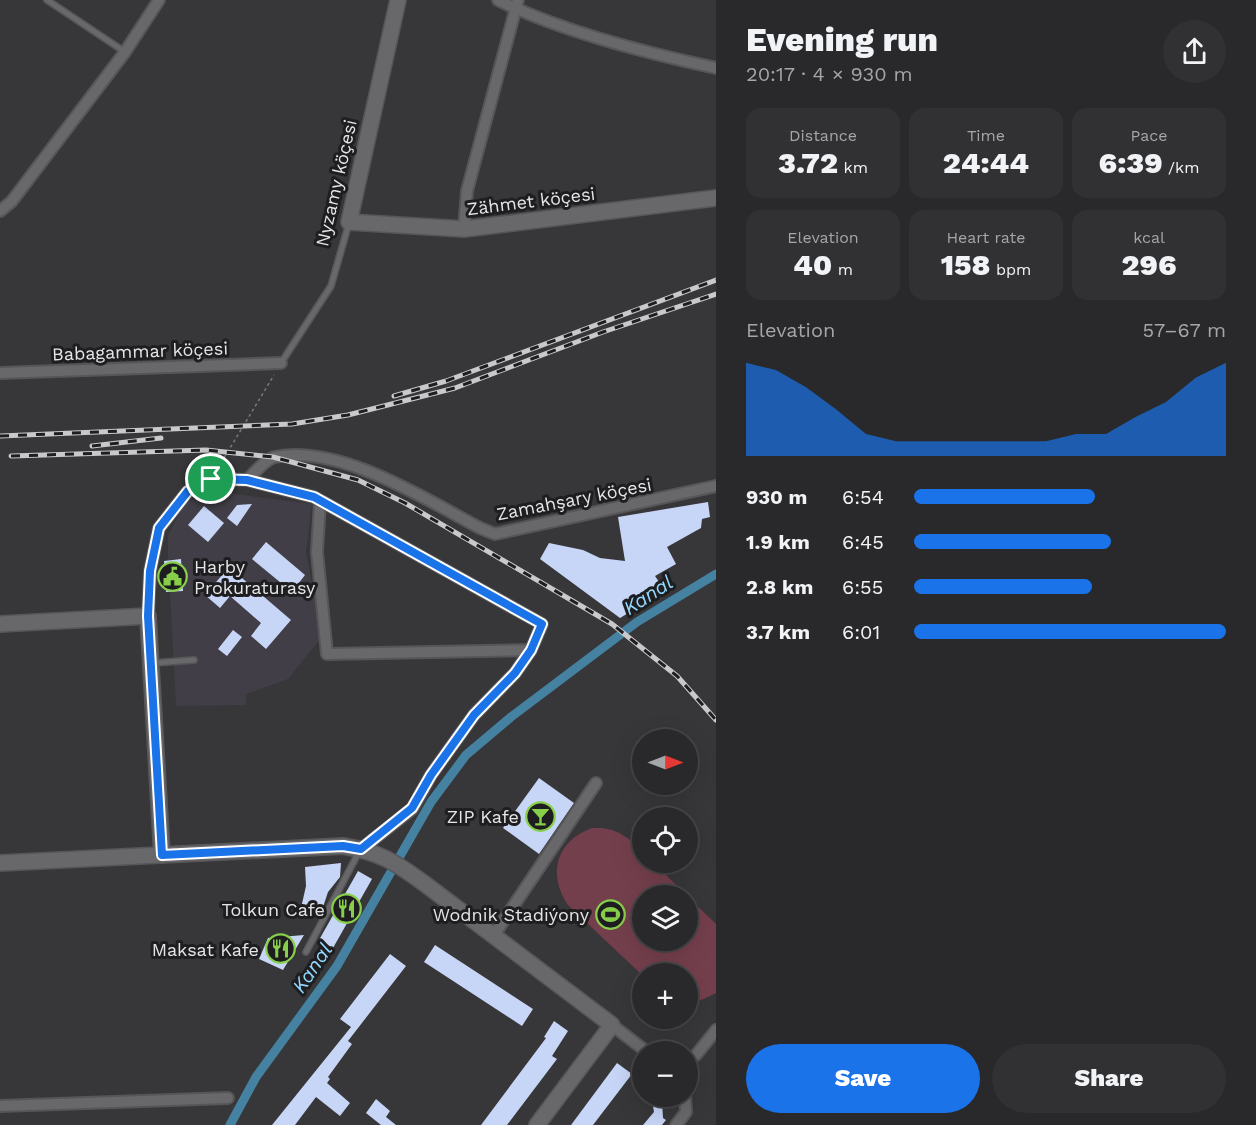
<!DOCTYPE html>
<meta charset="utf-8">
<style>
body{margin:0;font-family:"Work Sans",sans-serif;background:#313033;color:#f1f3f6;height:100vh;display:flex;flex-direction:column;font-size:22px;white-space:nowrap}
*{box-sizing:border-box;margin:0}
p{font-size:20px;color:#a5a6a9}
.icon{flex:none;width:33px;height:33px;fill:none;stroke:currentColor;stroke-width:2;stroke-linecap:round;stroke-linejoin:round}
.map{position:relative;flex:1;overflow:hidden}
.drawer{display:flex;flex-direction:column;background:#29282b;width:540px}
.drawer>*{flex:none}
.needle{width:39px;rotate:90deg}
.fabs{position:absolute;left:632px;top:729px;display:grid;gap:12px}
.fabs a{display:grid;place-items:center;width:66px;height:66px;border-radius:50%;background:#29282b;box-shadow:0 6px 24px #0002,0 0 0 2px #454447;font-size:30px}
.pin{position:absolute;display:grid;place-items:center;width:51px;height:51px;color:#fff;margin:-26px;border:3px solid #fff;border-radius:50%;box-shadow:0 2px 6px #0007}
.round{display:grid;place-items:center;flex:none;width:63px;height:63px;border-radius:32px;background:#313033}
.headline{display:flex;align-items:center;justify-content:space-between;height:102px;padding:0 30px}
h1{font-size:33px;font-weight:800;line-height:45px}
.metrics{display:grid;grid-template-columns:repeat(3,1fr);gap:9px;height:102px;padding:6px 30px}
.metrics div{display:grid;align-content:center;border-radius:15px;background:#313033;text-align:center}
.metrics b{font-size:30px;font-weight:800}
.metrics small{font-size:16px;font-weight:400}
.metrics p{font-size:16px}
.chart{height:168px;padding:12px 30px}
.chart p{display:flex;justify-content:space-between}
.chart svg{width:100%;height:108px;margin-top:6px;fill:#1a73e8;opacity:.7}
.button{display:flex;gap:12px;margin-top:auto;padding:12px 30px}
.button a{flex:1;height:69px;border-radius:36px;background:#1a73e8;color:#fff;font-size:24px;font-weight:800;line-height:69px;text-align:center}
.button a+a{background:#313033;color:#f1f3f6}
ul{padding:0 30px;list-style:none;font-size:20px}
li{display:grid;grid-template-columns:96px 72px 1fr;align-items:center;height:45px}
li i{height:15px;border-radius:8px;background:#1a73e8}
main{display:flex;flex:1;min-height:0}
.map>svg:first-child{display:block}
</style>
<main>
<div class="map">
<svg width="716" height="1125" viewBox="0 0 716 1125">
<rect width="100%" height="100%" fill="#373639"/>
<path fill="#413e47" d="M211 491 312 504 306 552 322 637 288 679 246 694V705L176 706 170 592 180 559 168 560V536L184 504Z"/>
<path fill="#743f4c" d="M592 828C615 827 626 835 642 851V862L654 863 687 896H642V940H687V896L716 924V993L704 999 687 1003V974L642 975 568 905C547 874 556 841 592 828Z"/>
<g fill="none" stroke-linecap="round" stroke-linejoin="round">
<path stroke="#4581a1" stroke-width="9" d="M230 1125 256 1077 337 966 431 802 466 755 511 717 637 622 716 574"/>
</g>
<g fill="#c7d5f6">
<path d="M708 502 710 517 702 519 701 528 667 547 676 564 655 576 665 591 620 618 540 559 549 543 583 550 600 558 625 561 618 517Z"/>
<path d="M252 504 237 526 227 518 237 505Z"/>
<path d="M204 506 224 523 208 542 188 525Z"/>
<path d="M266 542 305 575 292 592 252 559Z"/>
<path d="M181 559 183 591 166 592 164 561Z"/>
<path d="M229 567 291 620 266 649 251 636 261 623 230 596 220 608 205 595Z"/>
<path d="M233 630 242 637 227 656 218 649Z"/>
<path d="M539 778 574 803 539 854 503 828Z"/>
<path d="M341 863 340 877 328 892 321 913 301 908 306 886 305 867Z"/>
<path d="M358 871 372 879 333 948 319 940Z"/>
<path d="M304 935 283 970 259 959 268 938Z"/>
<path d="M435 945 533 1009 522 1026 424 962Z"/>
<path d="M390 954 406 966 348 1041 352 1044 328 1077 330 1079 327 1083 350 1103 340 1116 316 1097 295 1125H272L351 1027 340 1019Z"/>
<path d="M554 1021 568 1031 552 1056 557 1059 507 1125H481L546 1038 544 1037Z"/>
<path d="M617 1063 632 1074 593 1125H571Z"/>
<path d="M641 1096H658L662 1101 663 1118 666 1120 662 1125H643L654 1112 653 1106Z"/>
<path d="M376 1099 390 1111 386 1117 396 1125H381L366 1113Z"/>
</g>
<g fill="none" stroke-linecap="round" stroke-linejoin="round">
<defs>
<g id="lane">
<path d="M47 0 125 52"/>
<path d="M281 363 331 286 349 223"/>
<path d="M154 663 194 660"/>
<path d="M306 952 360 850"/>
</g>
<g id="street">
<path d="M498 0C562 32 646 53 716 68"/>
<path d="M0 211 12 201 125 52 159 0"/>
<path d="M464 229 467 191 518 0"/>
<path d="M0 373 281 363"/>
<path d="M247 480C254 473 266 459 275 457 340 444 425 499 480 528L495 534 716 486"/>
<path d="M320 501 317 552 327 654 531 650"/>
<path d="M148 616 150 571 159 528 188 491 211 479 247 480 314 497 542 624 531 650 515 673 474 715 431 775 412 809 361 849"/>
<path d="M494 935 596 783"/>
<path d="M612 1025 647 1052"/>
<path d="M687 1060 696 1055 716 1030"/>
<path d="M0 1106 228 1098"/>
<path d="M676 1125 686 1112 685 1096"/>
</g>
<g id="secondary">
<path d="M398 0 349 222 464 229 716 198"/>
<path d="M0 624 148 616 162 855"/>
<path d="M0 863 343 846C380 852 395 862 425 884L612 1025 537 1125"/>
</g>
</defs>
<use href="#lane" stroke="#565558" stroke-width="8"/>
<use href="#street" stroke="#565558" stroke-width="14"/>
<use href="#secondary" stroke="#565558" stroke-width="18"/>
<path stroke="#7a797c" stroke-width="1.5" stroke-dasharray="3 3" stroke-linecap="butt" d="M218 468 274 375"/>
<use href="#lane" stroke="#68676a" stroke-width="5"/>
<use href="#street" stroke="#68676a" stroke-width="10"/>
<use href="#secondary" stroke="#68676a" stroke-width="15"/>
<defs>
<g id="rail">
<path d="M394 396 446 381 716 280"/>
<path d="M0 436 292 424 348 415 455 388 603 332 716 294"/>
<path d="M92 446 161 438"/>
<path d="M11 456 206 450 273 457 358 480 405 503 612 624 677 676 716 720"/>
</g>
</defs>
<use href="#rail" stroke="#c9c8cb" stroke-width="5"/>
<use href="#rail" stroke="#1e1d1f" stroke-width="3" stroke-dasharray="9" stroke-linecap="butt"/>
</g>
<g fill="none" stroke-linecap="round" stroke-linejoin="round">
<defs>
<path id="route" d="M211 479 247 480 314 497 542 624 531 650 515 673 474 715 431 775 412 808 361 849 343 846 162 855 148 616 150 571 159 528 188 491Z"/>
</defs>
<use href="#route" stroke="#fff" stroke-width="12"/>
<use href="#route" stroke="#1a73e8" stroke-width="8"/>
</g>
<defs>
<symbol id="civic-ring" viewBox="-11 -11 22 22"><circle r="9.5" fill="#1e1d1f" stroke="#87cf4a" stroke-width="1.5"/><path d="M-.6-6.5H3V-4.5H.6V-3L4-1V1h2V6H-6V1h2V-1L-.6-3ZM-1.2 2.5V6h2.4V2.5Z" fill="#87cf4a"/></symbol>
<symbol id="bar-ring" viewBox="-11 -11 22 22"><circle r="9.5" fill="#1e1d1f" stroke="#87cf4a" stroke-width="1.5"/><path d="M-6-5H6L.8 .8V4.5H3.5V6h-7V4.5H-.8V.8Z" fill="#87cf4a"/></symbol>
<symbol id="restaurant-ring" viewBox="-11 -11 22 22"><circle r="9.5" fill="#1e1d1f" stroke="#87cf4a" stroke-width="1.5"/><path d="M-5-6h1v4h1v-4h1v4h1v-4h1v5L-1.5 .5V6h-2V.5L-5-1ZM5-6V6H3V1.5H1.5Q1.5-4 5-6Z" fill="#87cf4a"/></symbol>
<symbol id="stadium-ring" viewBox="-11 -11 22 22"><circle r="9.5" fill="#1e1d1f" stroke="#87cf4a" stroke-width="1.5"/><path d="M0-5a6.5 5 0 1 0 0 10a6.5 5 0 1 0 0-10ZM-3.5-1.8h7v3.6h-7Z" fill="#87cf4a"/></symbol>
</defs>
<g fill-rule="evenodd">
<use href="#civic-ring" x="156" y="560" width="33" height="33"/>
<use href="#bar-ring" x="524" y="800" width="33" height="33"/>
<use href="#restaurant-ring" x="330" y="892" width="33" height="33"/>
<use href="#stadium-ring" x="594" y="898" width="33" height="33"/>
<use href="#restaurant-ring" x="264" y="932" width="33" height="33"/>
</g>
<g text-anchor="middle" dominant-baseline="central" stroke-width="6" stroke-linejoin="round" paint-order="stroke">
<g font-size="18" fill="#e5e4e7" stroke="#1e1d1f">
<text transform="translate(336 183) rotate(-77)">Nyzamy köçesi</text>
<text transform="translate(531 201) rotate(-7)">Zähmet köçesi</text>
<text transform="translate(140 351) rotate(-2)">Babagammar köçesi</text>
<text transform="translate(574 499) rotate(-11)">Zamahşary köçesi</text>
</g>
<g font-size="18" fill="#e5e4e7" stroke="#1e1d1f" text-anchor="end">
<text x="194" y="566" text-anchor="start">Harby<tspan x="194" dy="21">Prokuraturasy</tspan></text>
<text x="519" y="816">ZIP Kafe</text>
<text x="325" y="909">Tolkun Cafe</text>
<text x="589" y="914">Wodnik Stadiýony</text>
<text x="259" y="949">Maksat Kafe</text>
</g>
<g font-size="20" font-style="italic" fill="#93d8fe" stroke="#1e1d1f">
<text transform="translate(648 595) rotate(-33)">Kanal</text>
<text transform="translate(312 968) rotate(-56)">Kanal</text>
</g>
</g>
</svg>
<div class="fabs">
<a><svg class="needle" viewBox="-14 -14 28 28"><path d="M0-13l5 13h-10z" fill="#e53935"/><path d="M0 13l5-13h-10z" fill="#a5a6a9"/></svg></a>
<a><svg class="icon" aria-label="locate" viewBox="0 0 24 24"><circle cx="12" cy="12" r="6"/><path d="M12 2v4M12 18v4M2 12h4M18 12h4"/></svg></a>
<a><svg class="icon" aria-label="layers" viewBox="0 0 24 24"><path d="M12 4l9 5-9 5-9-5zM3 14l9 5 9-5"/></svg></a>
<a>+</a>
<a>−</a>
</div>
<div class="pin" style="left:211px;top:479px;background:#1e9e55"><svg class="icon" aria-label="arrive" viewBox="0 0 24 24"><path d="M6 21V4h12l-3 4 3 4H6"/></svg></div>
</div>
<section class="drawer">
<div class="headline"><div><h1>Evening run</h1><p>20:17 · 4 × 930 m</p></div><a class="round"><svg class="icon" aria-label="share" viewBox="0 0 24 24"><path d="M12 15V3M7 8l5-5 5 5M5 13v7h14v-7"/></svg></a></div>
<div class="metrics">
<div><p>Distance</p><b>3.72<small> km</small></b></div>
<div><p>Time</p><b>24:44</b></div>
<div><p>Pace</p><b>6:39<small> /km</small></b></div>
</div>
<div class="metrics">
<div><p>Elevation</p><b>40<small> m</small></b></div>
<div><p>Heart rate</p><b>158<small> bpm</small></b></div>
<div><p>kcal</p><b>296</b></div>
</div>
<div class="chart"><p><span>Elevation</span>57–67 m</p>
<svg viewBox="0 0 160 44" preserveAspectRatio="none"><path d="M0 44V6L10 9L20 16L30 25L40 35L50 38L60 38L70 38L80 38L90 38L100 38L110 35L120 35L130 28L140 22L150 12L160 6V44z"/></svg>
</div>
<ul>
<li><b>930 m</b>6:54<i style="width:58%"></i></li>
<li><b>1.9 km</b>6:45<i style="width:63%"></i></li>
<li><b>2.8 km</b>6:55<i style="width:57%"></i></li>
<li><b>3.7 km</b>6:01<i style="width:100%"></i></li>
</ul>
<div class="button"><a>Save</a><a>Share</a></div>
</section>
</main>
